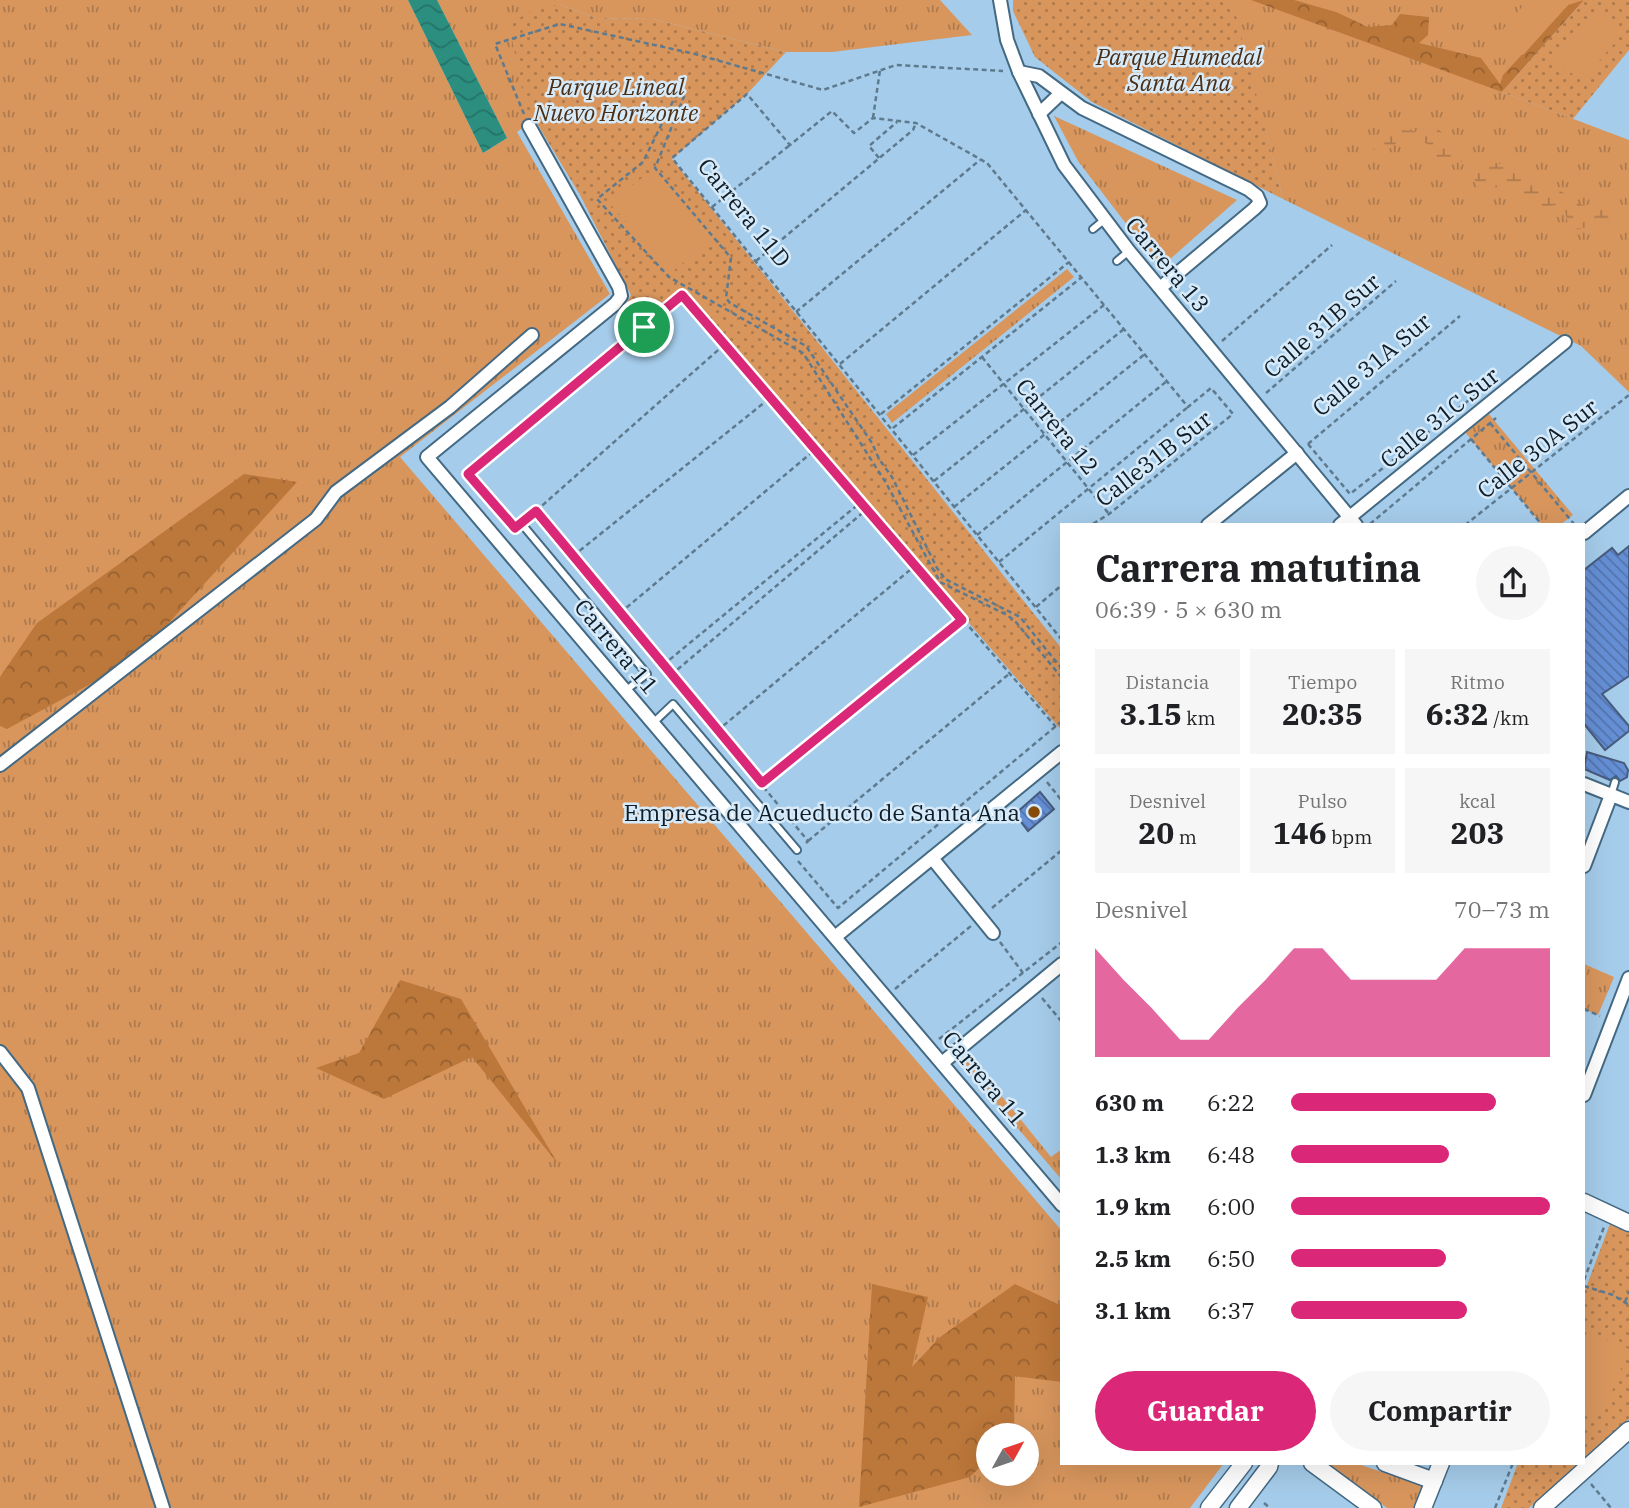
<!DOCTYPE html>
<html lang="es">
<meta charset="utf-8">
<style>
body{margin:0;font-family:"IBM Plex Serif",serif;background:#f6f6f6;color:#202124;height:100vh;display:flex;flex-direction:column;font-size:26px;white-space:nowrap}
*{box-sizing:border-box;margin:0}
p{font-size:23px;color:#757577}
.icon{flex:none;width:38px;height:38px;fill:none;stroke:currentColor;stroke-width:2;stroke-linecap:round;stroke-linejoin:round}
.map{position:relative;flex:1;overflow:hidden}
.details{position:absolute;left:1060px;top:523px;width:525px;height:942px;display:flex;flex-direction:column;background:#fff;border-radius:0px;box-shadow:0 7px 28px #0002}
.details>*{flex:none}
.needle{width:46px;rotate:50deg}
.fabs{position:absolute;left:976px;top:1423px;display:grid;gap:14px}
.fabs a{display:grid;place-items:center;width:63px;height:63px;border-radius:50%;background:#fff;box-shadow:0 7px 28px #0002;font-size:35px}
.pin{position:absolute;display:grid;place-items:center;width:60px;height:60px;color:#fff;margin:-30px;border:4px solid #fff;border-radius:50%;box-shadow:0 2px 7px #0007}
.round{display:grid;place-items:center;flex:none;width:74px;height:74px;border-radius:37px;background:#f6f6f6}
.overview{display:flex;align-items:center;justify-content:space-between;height:119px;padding:0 35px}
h1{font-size:38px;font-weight:700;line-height:52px}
.figures{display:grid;grid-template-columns:repeat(3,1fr);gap:10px;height:119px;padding:7px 35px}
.figures div{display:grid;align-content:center;border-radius:0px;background:#f6f6f6;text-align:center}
.figures b{font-size:30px;font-weight:700}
.figures small{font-size:19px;font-weight:400}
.figures p{font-size:19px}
.chart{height:196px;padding:14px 35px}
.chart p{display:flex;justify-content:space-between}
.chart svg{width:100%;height:126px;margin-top:7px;fill:#db2777;opacity:.7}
.cta{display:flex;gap:14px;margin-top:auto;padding:14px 35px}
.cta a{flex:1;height:80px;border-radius:42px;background:#db2777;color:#fff;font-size:28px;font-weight:700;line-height:80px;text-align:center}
.cta a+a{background:#f6f6f6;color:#202124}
ul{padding:0 35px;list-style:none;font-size:23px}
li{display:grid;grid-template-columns:112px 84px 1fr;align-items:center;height:52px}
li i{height:18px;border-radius:9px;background:#db2777}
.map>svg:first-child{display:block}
</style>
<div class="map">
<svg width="1629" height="1508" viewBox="0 0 1629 1508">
<defs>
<pattern id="grass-tufts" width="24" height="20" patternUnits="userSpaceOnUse" patternTransform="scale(1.75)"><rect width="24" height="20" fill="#d8965d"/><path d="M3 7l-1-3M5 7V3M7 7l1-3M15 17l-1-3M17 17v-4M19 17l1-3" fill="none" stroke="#ae7a4d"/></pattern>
<pattern id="forest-crowns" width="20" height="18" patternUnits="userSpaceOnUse" patternTransform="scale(1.75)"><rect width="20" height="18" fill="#bc773a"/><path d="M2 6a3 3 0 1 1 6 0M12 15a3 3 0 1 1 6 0" fill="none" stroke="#976131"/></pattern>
<pattern id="wetland-marsh" width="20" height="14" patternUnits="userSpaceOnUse" patternTransform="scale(1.75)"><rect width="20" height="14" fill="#d8965d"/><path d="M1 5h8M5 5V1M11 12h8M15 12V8" fill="none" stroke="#ae7a4d"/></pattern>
<pattern id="park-dots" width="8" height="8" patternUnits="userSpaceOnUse" patternTransform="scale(1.75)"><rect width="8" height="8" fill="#d8965d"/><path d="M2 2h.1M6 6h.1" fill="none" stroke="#ae7a4d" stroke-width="1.8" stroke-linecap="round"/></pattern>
<pattern id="water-waves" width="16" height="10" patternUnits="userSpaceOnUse" patternTransform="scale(1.75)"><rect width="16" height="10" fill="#2c8e7f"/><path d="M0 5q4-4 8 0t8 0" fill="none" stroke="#247368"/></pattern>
<pattern id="building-back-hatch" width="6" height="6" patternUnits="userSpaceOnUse" patternTransform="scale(1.75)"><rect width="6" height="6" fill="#658fd5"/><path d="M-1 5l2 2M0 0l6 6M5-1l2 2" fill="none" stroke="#5274ad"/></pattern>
</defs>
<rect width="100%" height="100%" fill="#a5ccea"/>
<g fill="url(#grass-tufts)" fill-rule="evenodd">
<path d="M0 0H408L483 153 507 138 437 0H940L972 35 832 52H786L653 19 596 18 561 5 529 123 517 132 610 294 400 457 1062 1231V1463H1224L1190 1508H0ZM989 1435H1027V1474H989Z"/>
<path d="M1231 0H1584L1502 92 1629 140V392L1581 346 1283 199Z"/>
<path d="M1054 116 1237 200 1160 268 1078 161Z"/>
<path d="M1067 269 1074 277 892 423 886 414Z"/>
<path d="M1488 413 1573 515 1560 525H1542L1465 432Z"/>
<path d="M1584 964 1614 977 1598 1015 1584 1009Z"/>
<path d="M970 1057 1051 1157 1062 1149V1180L961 1062Z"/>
<path d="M1327 1463H1355L1424 1486 1414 1508H1387Z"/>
</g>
<g fill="url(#forest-crowns)">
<path d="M1251 0H1294L1336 12 1368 27 1392 25 1400 14 1429 17 1428 35 1419 43 1481 58 1500 84 1503 75 1568 5 1584 0 1502 92Z"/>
<path d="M244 474 297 482 135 660 7 729 0 726V677L37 623Z"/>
<path d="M400 980 461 999 558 1164 472 1057 384 1099 316 1068 359 1053Z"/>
<path d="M872 1284 928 1297 912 1367 940 1337 1015 1284 1062 1306V1382L1015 1376 1014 1433 1012 1435H989V1458L970 1477 859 1507Z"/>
</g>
<path fill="url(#wetland-marsh)" d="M1433 124 1472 160 1511 165 1516 176 1555 187 1579 204 1629 217V224L1622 219 1570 231 1563 204 1536 208 1511 185 1480 190 1466 163 1449 158 1432 166 1428 144 1404 136 1388 150 1363 149 1389 129 1416 131Z"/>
<g fill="url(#park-dots)">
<path d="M1013 0H1232L1283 199 1092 102 1035 57 1013 11Z"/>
<path d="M1584 0H1629V50L1573 119 1502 92Z"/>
<path d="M561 5 596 18 653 19 786 52 747 94 672 159 1062 649V731L682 290 632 326 624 309 631 295 580 195 535 120 529 123 509 25 533 9Z"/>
<path d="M1611 1221 1629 1229V1419L1584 1459V1293Z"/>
<path d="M1518 1463H1579L1529 1508H1501Z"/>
</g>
<g fill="#d8965d">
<path d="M1466 0H1509L1482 36 1452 17Z"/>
<path d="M1528 0H1560L1568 5 1523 55 1498 35Z"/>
<path d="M1599 8 1625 31 1582 81 1552 59Z"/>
<path d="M655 168 714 238 672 272 609 203Z"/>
<path d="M1587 1331 1629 1349 1602 1416 1584 1409V1341Z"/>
</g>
<path fill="url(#water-waves)" d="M408 0H437L507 138 483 153Z"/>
<g fill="url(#building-back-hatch)" stroke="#485c7d" stroke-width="2">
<path d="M1629 546V676L1602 694 1629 726V731L1605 750 1584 724V570L1612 548 1618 555Z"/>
<path d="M1587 752 1624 763 1628 770 1627 777 1620 781 1616 776 1610 780 1584 769Z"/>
<path d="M1040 792 1054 809 1028 831 1015 814Z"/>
</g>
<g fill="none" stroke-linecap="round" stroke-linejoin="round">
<defs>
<g id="service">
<path d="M1093 229 1104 220"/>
<path d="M1117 261 1129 251"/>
<path d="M521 523 647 674 625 691"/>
<path d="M653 723 673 704 797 850"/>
<path d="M1611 795 1615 782"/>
</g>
<g id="minor">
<path d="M1000 0 1007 40 1019 72 1064 165 1129 251 1356 525"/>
<path d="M1019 72 1039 76 1082 108 1248 189 1257 196 1260 203 1254 209 1160 288"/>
<path d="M1039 114 1061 93"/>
<path d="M529 126 619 287 621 296 615 304 427 457 1062 1205"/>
<path d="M1208 525 1297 453"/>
<path d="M1340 525 1565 342"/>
<path d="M1584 533 1629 496"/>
<path d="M0 765 316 519 336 492 450 407 532 335"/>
<path d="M1584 784 1629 802"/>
<path d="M932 858 993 933"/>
<path d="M1584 866 1611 795"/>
<path d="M835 937 1062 752"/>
<path d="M0 1052 28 1088 163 1508"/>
<path d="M942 1063 1062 964"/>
<path d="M1584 1095 1629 978"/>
</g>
<g id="tertiary">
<path d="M1584 1202 1629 1223"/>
<path d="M1312 1463 1373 1508"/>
<path d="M1385 1463 1434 1481"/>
<path d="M1209 1508 1244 1463"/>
<path d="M1238 1508 1269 1467 1270 1463"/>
<path d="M1423 1508 1441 1463"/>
<path d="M1542 1508 1629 1430"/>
</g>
</defs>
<use href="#service" stroke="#446983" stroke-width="10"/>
<use href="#minor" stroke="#446983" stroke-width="16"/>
<use href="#tertiary" stroke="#446983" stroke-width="19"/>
<g stroke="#5e7a8f" stroke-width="2.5" stroke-dasharray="5 3.5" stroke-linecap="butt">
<path d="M524 114 495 44 560 24 695 54 823 90 896 65 1003 71"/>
<path d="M873 118 880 70"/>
<path d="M879 158 869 146 897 122"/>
<path d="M712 207 790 145"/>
<path d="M756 261 913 130 916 123"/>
<path d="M796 312 980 160"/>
<path d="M1222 341 1332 245"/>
<path d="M982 357 1109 514"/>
<path d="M840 364 1026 210"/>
<path d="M1266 393 1396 281"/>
<path d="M881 414 1069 262"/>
<path d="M1490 423 1574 524"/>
<path d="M893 428 1082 277"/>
<path d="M1471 439 1542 525"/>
<path d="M1308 444 1350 494 1497 378"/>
<path d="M1308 444 1460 316"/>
<path d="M913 455 1104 305"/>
<path d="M934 481 1124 329"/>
<path d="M954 507 1145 354"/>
<path d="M536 511 725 344"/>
<path d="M530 516 536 511 808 841 806 843"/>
<path d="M510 522 468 474 682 295 1056 727"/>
<path d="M1370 524 1496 418"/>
<path d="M1465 525 1629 395"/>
<path d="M977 535 1167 381"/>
<path d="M573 556 770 398"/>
<path d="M999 562 1188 407"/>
<path d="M1036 607 1062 585"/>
<path d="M620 613 816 449"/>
<path d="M1062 640 672 158 747 94 790 145 832 111 854 133 873 118 916 123 987 163 1188 407 1211 388 1233 414 1109 514 1091 525"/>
<path d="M663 665 860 503"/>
<path d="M1062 669 1020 617 945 579 937 568 892 477 879 459 872 443 806 346 730 303 726 298 731 258 655 168 685 94 678 91 643 162 597 199 669 277 803 353 886 483 940 582 1007 615 1015 621 1062 678"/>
<path d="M671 675 866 510"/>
<path d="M717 731 916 565"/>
<path d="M1047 782 1062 801"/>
<path d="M762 783 963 620"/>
<path d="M808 841 1009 674"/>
<path d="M798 861 838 908 1062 721"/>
<path d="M992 908 1062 850"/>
<path d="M1000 942 1023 973"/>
<path d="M895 989 971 926"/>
<path d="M1042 998 1062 1022"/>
<path d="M1584 1009 1600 1016"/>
<path d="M939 1039 1062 942"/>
<path d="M1584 1280 1604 1227"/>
<path d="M1584 1286 1613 1295 1629 1305"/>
<path d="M1625 1302 1629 1292"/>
<path d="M1591 1484 1611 1508"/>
<path d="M1264 1503 1270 1508"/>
<path d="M1495 1508 1513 1463"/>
</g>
<use href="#service" stroke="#fff" stroke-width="6"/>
<use href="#minor" stroke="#fff" stroke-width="12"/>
<use href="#tertiary" stroke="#fff" stroke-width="16"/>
</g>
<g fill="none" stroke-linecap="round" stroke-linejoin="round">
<defs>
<path id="route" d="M682 295 962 620 762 783 536 511 515 528 468 474Z"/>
</defs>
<use href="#route" stroke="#fff" stroke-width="14"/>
<use href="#route" stroke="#db2777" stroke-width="9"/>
</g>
<circle fill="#884c08" stroke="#d6eaf9" stroke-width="2.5" cx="1034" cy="812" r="7"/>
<g text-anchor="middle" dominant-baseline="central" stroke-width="5" stroke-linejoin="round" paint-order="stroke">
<g font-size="23" font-style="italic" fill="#4b2e14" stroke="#d6eaf9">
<text x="1179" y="56">Parque Humedal<tspan x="1179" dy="26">Santa Ana</tspan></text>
<text x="616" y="86">Parque Lineal<tspan x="616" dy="26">Nuevo Horizonte</tspan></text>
</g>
<g font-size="23" fill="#0e1d28" stroke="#d6eaf9">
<text transform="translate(745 212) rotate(51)">Carrera 11D</text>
<text transform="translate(1168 264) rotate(50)">Carrera 13</text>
<text transform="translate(1321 325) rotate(-41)">Calle 31B Sur</text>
<text transform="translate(1371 364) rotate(-40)">Calle 31A Sur</text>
<text transform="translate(1439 417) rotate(-39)">Calle 31C Sur</text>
<text transform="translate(1058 426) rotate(51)">Carrera 12</text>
<text transform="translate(1537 448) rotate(-38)">Calle 30A Sur</text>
<text transform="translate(1153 458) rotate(-38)">Calle31B Sur</text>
<text transform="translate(617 646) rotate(50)">Carrera 11</text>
<text transform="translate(985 1078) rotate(50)">Carrera 11</text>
</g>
<g font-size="23" fill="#0e1d28" stroke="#d6eaf9" text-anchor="end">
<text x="1020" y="812">Empresa de Acueducto de Santa Ana</text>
</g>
</g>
</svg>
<div class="fabs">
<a><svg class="needle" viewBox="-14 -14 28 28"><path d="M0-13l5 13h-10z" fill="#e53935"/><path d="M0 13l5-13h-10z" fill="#757577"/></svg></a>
</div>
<div class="pin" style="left:644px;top:327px;background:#1e9e55"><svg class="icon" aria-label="arrive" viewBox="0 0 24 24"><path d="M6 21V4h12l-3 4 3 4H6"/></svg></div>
<section class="details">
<div class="overview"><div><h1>Carrera matutina</h1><p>06:39 · 5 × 630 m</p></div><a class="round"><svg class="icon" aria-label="share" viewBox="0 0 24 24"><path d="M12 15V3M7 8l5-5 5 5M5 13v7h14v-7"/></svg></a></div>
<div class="figures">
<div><p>Distancia</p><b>3.15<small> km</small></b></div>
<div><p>Tiempo</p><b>20:35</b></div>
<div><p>Ritmo</p><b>6:32<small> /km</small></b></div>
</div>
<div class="figures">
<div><p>Desnivel</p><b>20<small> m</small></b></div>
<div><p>Pulso</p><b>146<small> bpm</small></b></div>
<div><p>kcal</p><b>203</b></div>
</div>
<div class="chart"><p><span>Desnivel</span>70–73 m</p>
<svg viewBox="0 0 160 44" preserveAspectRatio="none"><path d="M0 44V6L10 17L20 27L30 38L40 38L50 27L60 17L70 6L80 6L90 17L100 17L110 17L120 17L130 6L140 6L150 6L160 6V44z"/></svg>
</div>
<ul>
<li><b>630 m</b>6:22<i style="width:79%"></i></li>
<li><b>1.3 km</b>6:48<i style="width:61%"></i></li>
<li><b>1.9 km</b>6:00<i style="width:100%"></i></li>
<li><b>2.5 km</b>6:50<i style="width:60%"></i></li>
<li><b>3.1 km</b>6:37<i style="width:68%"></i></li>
</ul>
<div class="cta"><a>Guardar</a><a>Compartir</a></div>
</section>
</div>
